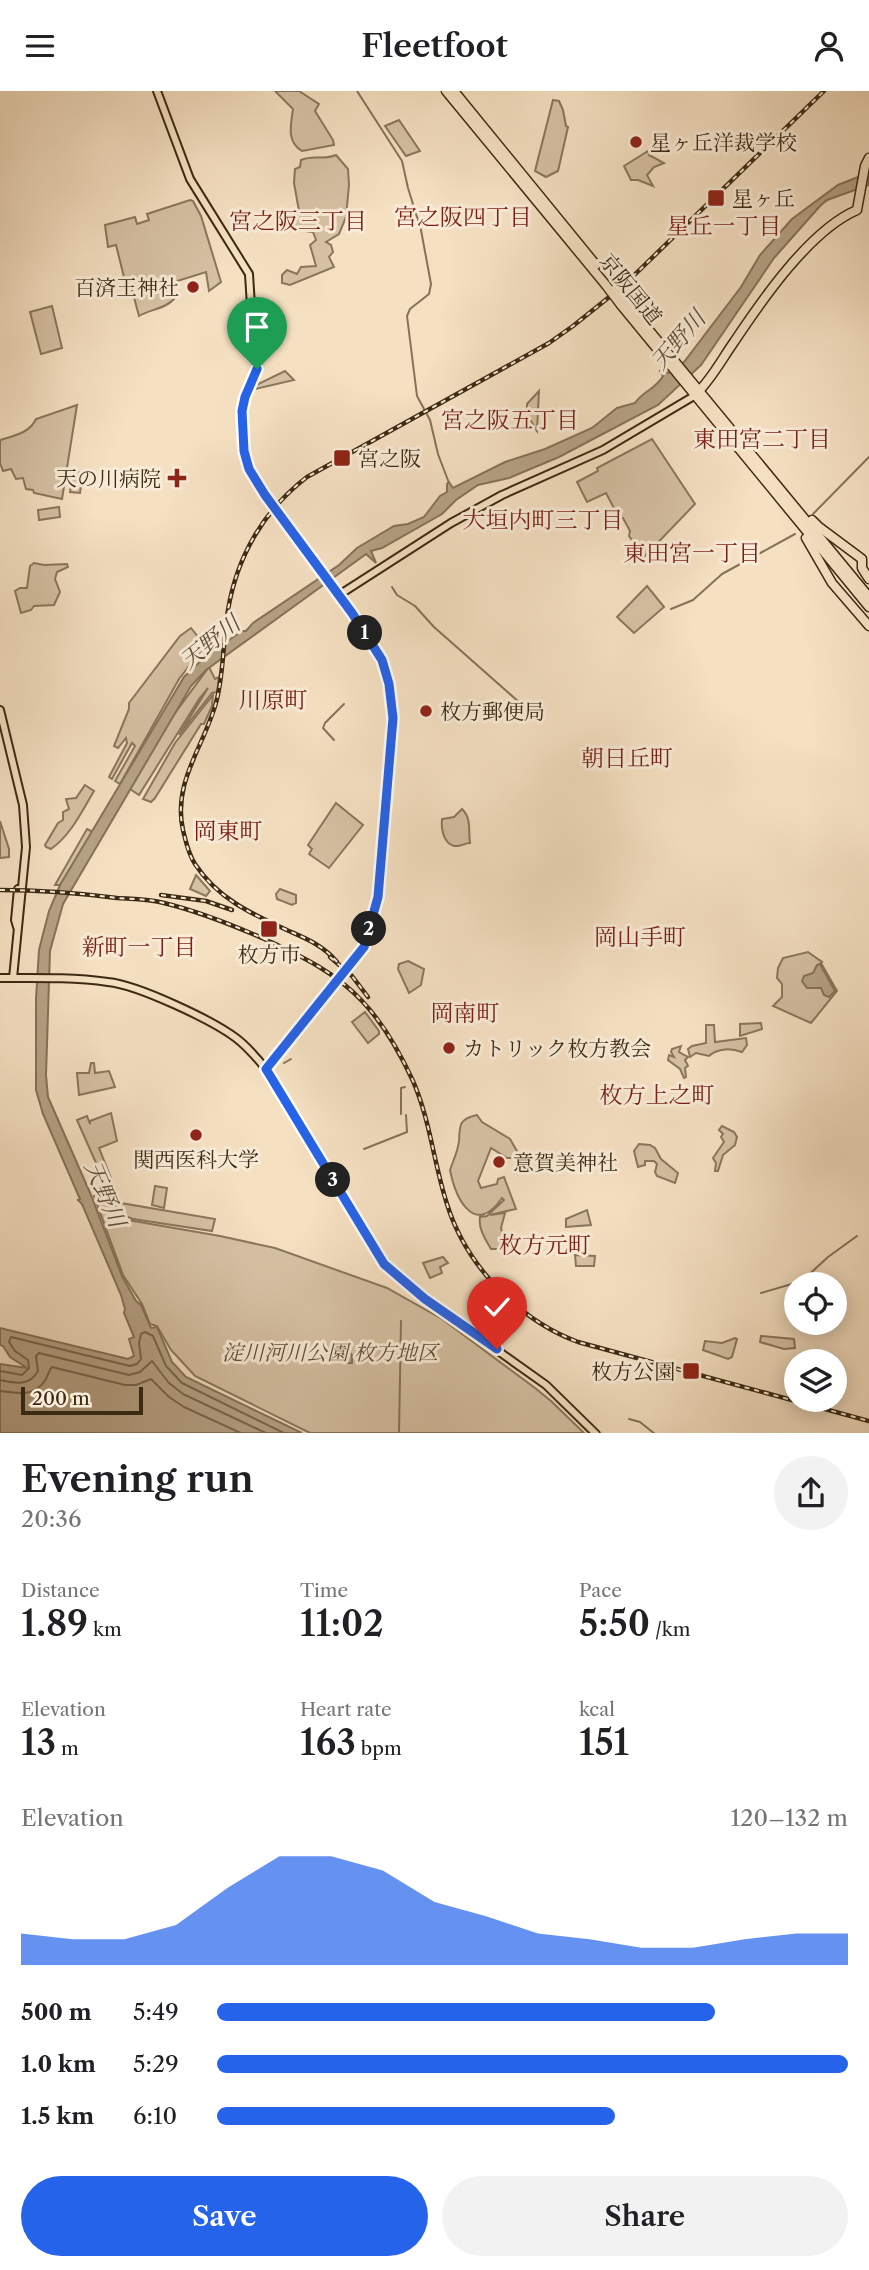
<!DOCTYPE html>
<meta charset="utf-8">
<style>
body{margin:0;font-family:"Libre Caslon Text","Noto Serif JP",serif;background:#f2f2f2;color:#202124;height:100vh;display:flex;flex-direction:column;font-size:26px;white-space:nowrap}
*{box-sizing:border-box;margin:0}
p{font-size:23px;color:#757577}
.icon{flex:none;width:38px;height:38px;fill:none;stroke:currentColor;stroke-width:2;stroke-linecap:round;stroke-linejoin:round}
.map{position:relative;height:1342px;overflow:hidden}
.panel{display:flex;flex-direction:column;background:#fff;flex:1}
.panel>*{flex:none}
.buttons{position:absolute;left:784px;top:1181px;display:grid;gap:14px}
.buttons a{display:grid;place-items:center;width:63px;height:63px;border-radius:50%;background:#fff;box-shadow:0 4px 18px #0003;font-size:35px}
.scale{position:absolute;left:21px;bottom:18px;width:122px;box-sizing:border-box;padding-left:7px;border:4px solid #3c2a13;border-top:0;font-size:19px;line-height:24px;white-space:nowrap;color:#3c2a13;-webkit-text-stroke:5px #f8ebd7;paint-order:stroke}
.pin{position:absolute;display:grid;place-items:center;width:60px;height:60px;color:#fff;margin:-72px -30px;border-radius:50% 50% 50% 0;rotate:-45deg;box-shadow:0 0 7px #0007}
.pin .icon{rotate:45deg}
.km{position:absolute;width:35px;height:35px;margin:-18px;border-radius:50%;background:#222;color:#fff;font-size:19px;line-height:35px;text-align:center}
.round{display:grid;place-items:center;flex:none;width:74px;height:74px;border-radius:37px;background:#f2f2f2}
.summary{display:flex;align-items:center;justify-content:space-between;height:119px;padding:0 21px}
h1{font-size:38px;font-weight:600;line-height:52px}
.stats{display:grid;grid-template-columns:repeat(3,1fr);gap:10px;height:119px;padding:7px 21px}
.stats div{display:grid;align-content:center}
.stats b{font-size:35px;font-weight:600}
.stats small{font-size:19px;font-weight:400}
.stats p{font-size:19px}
.chart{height:196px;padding:14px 21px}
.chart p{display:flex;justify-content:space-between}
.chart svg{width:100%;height:126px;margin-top:7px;fill:#2563eb;opacity:.7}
.action{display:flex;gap:14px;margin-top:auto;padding:14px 21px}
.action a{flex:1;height:80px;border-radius:42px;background:#2563eb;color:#fff;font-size:28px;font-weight:600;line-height:80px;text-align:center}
.action a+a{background:#f2f2f2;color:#202124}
ul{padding:0 21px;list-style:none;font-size:23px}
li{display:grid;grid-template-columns:112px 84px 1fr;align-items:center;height:52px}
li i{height:18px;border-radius:9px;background:#2563eb}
header{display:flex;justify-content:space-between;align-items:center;height:91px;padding:0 21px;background:#fff;font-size:32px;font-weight:600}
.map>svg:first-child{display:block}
</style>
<header><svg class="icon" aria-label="menu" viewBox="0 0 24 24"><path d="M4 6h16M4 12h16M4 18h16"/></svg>Fleetfoot<svg class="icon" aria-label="person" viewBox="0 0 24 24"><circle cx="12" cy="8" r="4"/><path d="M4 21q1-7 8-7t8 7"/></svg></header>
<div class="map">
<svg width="869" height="1343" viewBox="0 0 869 1343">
<rect width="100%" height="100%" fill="#f5e0c2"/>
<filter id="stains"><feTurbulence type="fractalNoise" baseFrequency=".00286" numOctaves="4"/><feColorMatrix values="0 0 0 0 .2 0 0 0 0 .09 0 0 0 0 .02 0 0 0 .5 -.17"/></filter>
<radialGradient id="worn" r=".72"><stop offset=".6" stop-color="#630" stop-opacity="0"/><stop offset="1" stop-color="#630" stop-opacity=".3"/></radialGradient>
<g fill="#d6c1a4" stroke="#89765c" stroke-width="2">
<path d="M275 0H299L319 13 315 20 333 49 334 54 302 60C286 50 291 34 293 18Z"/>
<path d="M553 9 559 10 563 19 566 35 568 36 558 80 546 86 535 80Z"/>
<path d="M399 29 420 60 406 65 385 35Z"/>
<path d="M648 60 649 64 664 72 654 76 647 84 653 95 638 89H631L624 75Z"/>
<path d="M336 64 348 78 349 94 346 126 339 143 326 151 331 154 333 161 329 166 334 176 290 194 282 192V184L287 179 297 183 301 176 316 175 310 154 316 149 313 141 297 139 292 129 299 120 294 92 295 78 300 76 301 69C315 63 322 70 336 64Z"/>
<path d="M190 109 193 110 201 125 221 191 209 200 206 181 177 190 172 198 174 208C165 218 151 218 139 225L132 199 124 186 116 154 108 156 105 134 135 126 137 133 149 129 147 123Z"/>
<path d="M52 215 62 257 41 263 30 221Z"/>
<path d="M285 280 294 289 251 299 254 295Z"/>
<path d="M539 300 537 340 527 324V313Z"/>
<path d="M77 314 62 408 34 402 33 399 26 398 23 387 16 388 11 378 3 380 0 372V349C13 345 30 342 36 328Z"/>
<path d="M652 348 695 413 644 466 629 445 630 440 623 427 618 425 606 402 587 411 577 391 598 380 597 377Z"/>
<path d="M73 380 83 382 80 402 70 401Z"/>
<path d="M59 416 60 426 39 429 38 419Z"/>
<path d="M34 472 44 474 67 473 68 476 57 481 55 488 60 501 54 514 34 515 31 519 21 522 15 500 20 497H27L30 475Z"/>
<path d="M647 495 664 516 634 542 617 526Z"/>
<path d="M191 537 199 547 207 552 179 588 120 693 115 690 135 655 132 652 112 688 109 686 127 652 126 647 118 657 114 655 129 618V612L180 545Z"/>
<path d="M209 576 215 588 219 586 217 601 212 602 179 644 208 597 199 608 139 704 130 698 167 633Z"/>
<path d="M213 604 212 615 204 633H201L155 707 151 711 143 708 175 652Z"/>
<path d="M85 694 94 700C82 720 71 744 51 758L46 756 45 754 58 732 63 729V721L69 718 66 708 76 707Z"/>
<path d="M336 712 363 734 329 777 309 763 312 758 308 754Z"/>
<path d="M462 718C472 728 468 739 470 752 464 752 461 756 454 755 443 752 441 737 442 728L454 726Z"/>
<path d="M0 730 9 758V766L0 767Z"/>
<path d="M87 738 93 741 60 794H55Z"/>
<path d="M196 784 210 800 206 805 190 798Z"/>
<path d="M280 798 296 804V812L292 814 277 808 276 803Z"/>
<path d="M808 861 822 871 821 872 837 900 811 932 773 915 782 906V893L777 887 778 877 783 867Z"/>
<path d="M408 870 424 878 421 894 409 902 398 878 399 873Z"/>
<path d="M365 921 379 940V943L368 952 352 931Z"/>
<path d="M761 932 762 938 740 945V933Z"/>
<path d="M706 934H714L715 951 746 947 747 954 742 961C731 957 718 957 709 965L696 962 690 966 688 958 692 955 706 952Z"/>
<path d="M681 955 679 961 688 966 685 969 688 975 685 977 686 986 684 987 680 978 668 969 669 964 674 966 671 961 672 958Z"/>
<path d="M91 972H94L95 982 109 980 115 996 79 1004 77 982H89Z"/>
<path d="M111 1022 117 1050 99 1057 121 1112 215 1128 212 1140 133 1128 125 1125 115 1115 77 1029 87 1025 90 1033V1030Z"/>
<path d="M477 1024 482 1031 510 1048 521 1067H507L491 1057 478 1090 481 1097 497 1093 498 1088 504 1086 516 1118 490 1124 505 1122 501 1137 505 1153 499 1158H491C485 1148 478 1137 480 1126L487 1125 504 1109 502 1107C475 1146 456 1109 450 1079 453 1070 458 1060 459 1050 460 1035 458 1028 477 1024Z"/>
<path d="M722 1035 734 1041 737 1046 735 1054 723 1064 718 1080H715L716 1072 713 1067 724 1051 721 1046 723 1043 719 1039Z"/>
<path d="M639 1053 650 1054 655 1057 661 1068 678 1082 675 1092 657 1085 655 1081 657 1073 654 1070H645V1074L638 1076 634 1060Z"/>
<path d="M155 1095 167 1097 164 1117 152 1114Z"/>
<path d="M103 1102 111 1116 128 1129 220 1145 275 1157 387 1197 442 1228 535 1297 551 1310 584 1342H310L195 1285 171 1259 157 1235 150 1233 142 1213 123 1184 94 1105Z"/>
<path d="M587 1119 591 1134 566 1136V1128Z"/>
<path d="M575 1164 595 1165 594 1175H576Z"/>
<path d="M443 1166 448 1172 440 1176 442 1182 430 1187 423 1172Z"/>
<path d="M761 1245 794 1248 795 1257 784 1258 760 1251Z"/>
<path d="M735 1247 737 1248 732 1266 728 1268 703 1259 705 1250 722 1252Z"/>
</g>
<g fill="#b6a286" stroke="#857258" stroke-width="2">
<path d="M869 85V94L827 109 820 115 774 167 701 274 658 314 559 366 509 387 478 394 456 409 442 423 382 457 371 460 376 472 366 463 362 466 206 579 191 595 63 813 50 860 46 984 48 1006 91 1104 122 1185 136 1210 141 1214 151 1237 157 1236 172 1271 186 1286 302 1342H0V1273L27 1277 10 1266 3 1255 0 1254V1237L128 1268 134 1265 129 1248 134 1246 124 1222 125 1218 121 1204 82 1113 78 1109 80 1108 43 1023 36 999V908L39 859 49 820 60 794 184 586 206 565 242 540H246L253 532 339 474 357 457 394 435 408 433 424 426 440 405 447 401V393L449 391 453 397 505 371 545 358 592 337 617 317 635 312C643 300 656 298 663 285L660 280 662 279 668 282 684 271 741 196 760 164 792 128 838 94 858 86Z"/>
<path d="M820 873 835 900 829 906 824 904 821 897H807L802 890 804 885 813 882 817 874Z"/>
<path d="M347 1259 352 1264V1272H346L343 1268H329V1266L338 1260Z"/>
</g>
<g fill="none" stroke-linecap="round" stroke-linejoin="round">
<g stroke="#79664c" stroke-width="2">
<path d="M0 1280 22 1284 29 1277 28 1269 15 1260 9 1251 11 1246 130 1275 137 1273 141 1268 139 1252 141 1243 145 1241 153 1245 166 1275 182 1292 286 1343"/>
<path d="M0 1289C15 1292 29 1296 38 1280L36 1265 39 1262 129 1284 140 1281 152 1270 169 1292 183 1303 268 1343"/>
<path d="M0 1300C16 1302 33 1306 44 1291 48 1286 48 1280 52 1276L125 1294H136L151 1288 169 1306 184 1316 243 1343"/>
</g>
<g stroke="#857258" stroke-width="2">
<path d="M357 0 402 70 408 97 421 139 431 193 429 203 410 218 407 225 417 305 430 329 438 363 449 392"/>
<path d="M813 423 869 366"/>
<path d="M392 496 397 504 415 515 434 536 519 611"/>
<path d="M671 518 693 509 722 483 795 443"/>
<path d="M334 649 323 637 325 632 344 613"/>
<path d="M284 972 291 968"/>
<path d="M401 1023V997L405 996"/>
<path d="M364 1058 407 1041 406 1024"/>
<path d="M761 1202 802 1190 828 1166 857 1145"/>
<path d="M629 1328 640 1331 655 1343"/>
<path d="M399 1343 401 1230"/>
</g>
<defs>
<g id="major">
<path d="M157 0 190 88 249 183 251 215 262 260 245 306 242 320 244 360 249 378 265 404 352 522 381 569 392 611 387 713 378 806 364 856 266 978"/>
<path d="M339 504 451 432 502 404 603 359 694 305"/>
<path d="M0 619 23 714 26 756 13 887"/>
<path d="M17 836 15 829 18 798"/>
<path d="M0 887C36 887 72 886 108 891 138 894 212 929 236 947 248 956 257 967 266 978L384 1173 425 1208 546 1294 596 1343"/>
</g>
<g id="highway">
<path d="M446 0 605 193"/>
<path d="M454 0 596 174"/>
<path d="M625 210 869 506"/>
<path d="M621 214 869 516"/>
<path d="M696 303C711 289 722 268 734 251 762 209 810 139 857 119L865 75 869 67"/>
<path d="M812 429 819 436 862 468V477L869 488"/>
<path d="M806 447 832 492 869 535"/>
</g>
</defs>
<use href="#major" stroke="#3c2a13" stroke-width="10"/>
<use href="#highway" stroke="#3c2a13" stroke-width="11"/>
<use href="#major" stroke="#f5e0c2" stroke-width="6"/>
<use href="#highway" stroke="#f5e0c2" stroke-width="8"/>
<defs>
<g id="rail">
<path d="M0 799C39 799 78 802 117 807 132 808 149 808 164 812 201 821 235 835 269 850 303 866 336 882 362 910 384 933 400 962 413 990 430 1029 434 1073 447 1113 466 1175 519 1229 578 1251L869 1330"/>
<path d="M161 804 206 810 232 819"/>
<path d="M330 866 352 885 368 906"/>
<path d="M337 871C324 855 307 848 289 840 252 823 218 808 195 773 188 762 186 751 183 739 172 690 206 653 217 608 224 579 223 548 228 519 237 465 264 419 307 386L549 252 573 235 623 195 824 0"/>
</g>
</defs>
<use href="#rail" stroke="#3c2a13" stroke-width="4.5"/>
<use href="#rail" stroke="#f8ebd7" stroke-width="2" stroke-dasharray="5" stroke-linecap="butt"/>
<defs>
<g id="highway-bridge">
<path d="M605 193 621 214"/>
<path d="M615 198 625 210"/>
</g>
</defs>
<use href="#highway-bridge" stroke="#3c2a13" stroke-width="11" stroke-linecap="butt"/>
<use href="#highway-bridge" stroke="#f5e0c2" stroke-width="8"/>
</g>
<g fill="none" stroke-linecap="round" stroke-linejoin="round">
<defs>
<path id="route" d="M257 278 245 306 242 320 244 360 249 378 265 404 352 522 382 569 389 593 393 627 378 806 364 856 266 978 384 1173 425 1208 497 1258"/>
</defs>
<use href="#route" stroke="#fff" stroke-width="14"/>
<use href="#route" stroke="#2563eb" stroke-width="9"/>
</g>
<g fill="#8f2418" stroke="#f8ebd7" stroke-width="2.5">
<circle cx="636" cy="51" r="7"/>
<rect x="707" y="98" width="18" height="18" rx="3.5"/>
<circle cx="193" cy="196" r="7"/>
<rect x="333" y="358" width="18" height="18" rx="3.5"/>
<path d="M173.5 376.5h7v7h7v7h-7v7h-7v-7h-7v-7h7z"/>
<circle cx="426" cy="620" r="7"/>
<rect x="260" y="829" width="18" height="18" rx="3.5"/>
<circle cx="449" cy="957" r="7"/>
<circle cx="196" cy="1044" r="7"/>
<circle cx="499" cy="1071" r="7"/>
<rect x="682" y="1271" width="18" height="18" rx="3.5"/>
</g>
<g text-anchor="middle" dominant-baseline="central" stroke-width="6" stroke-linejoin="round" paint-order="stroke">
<g font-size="21" fill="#3c2a13" stroke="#f8ebd7" text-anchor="start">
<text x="650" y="51">星ヶ丘洋裁学校</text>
<text x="732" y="107">星ヶ丘</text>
<text x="179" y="196" text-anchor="end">百済王神社</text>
<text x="358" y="367">宮之阪</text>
<text x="161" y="387" text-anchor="end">天の川病院</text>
<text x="440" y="620">枚方郵便局</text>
<text x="269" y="863" text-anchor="middle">枚方市</text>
<text x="463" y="957">カトリック枚方教会</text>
<text x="196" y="1068" text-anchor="middle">関西医科大学</text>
<text x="513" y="1071">意賀美神社</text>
<text x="675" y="1280" text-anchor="end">枚方公園</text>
</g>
<g font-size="21" fill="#3c2a13" stroke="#f8ebd7">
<text transform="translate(631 198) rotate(51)">京阪国道</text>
</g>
<g font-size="21" font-style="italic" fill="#625037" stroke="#f8ebd7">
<text x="330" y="1261">淀川河川公園 枚方地区</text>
</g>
<g font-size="23" fill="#7a1f14" stroke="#f8ebd7">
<text x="463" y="126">宮之阪四丁目</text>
<text x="298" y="130">宮之阪三丁目</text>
<text x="724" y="135">星丘一丁目</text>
<text x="510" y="329">宮之阪五丁目</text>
<text x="762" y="348">東田宮二丁目</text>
<text x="543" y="429">大垣内町三丁目</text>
<text x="692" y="462">東田宮一丁目</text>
<text x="273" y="609">川原町</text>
<text x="627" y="667">朝日丘町</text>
<text x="228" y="740">岡東町</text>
<text x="640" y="846">岡山手町</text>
<text x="139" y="856">新町一丁目</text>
<text x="465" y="922">岡南町</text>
<text x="657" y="1004">枚方上之町</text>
<text x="545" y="1154">枚方元町</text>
</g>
<g font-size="23" font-style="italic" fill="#614e36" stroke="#f8ebd7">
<text transform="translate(678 249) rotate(-49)">天野川</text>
<text transform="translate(210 551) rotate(-39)">天野川</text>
<text transform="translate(105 1103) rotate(67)">天野川</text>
</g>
</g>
<rect width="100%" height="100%" filter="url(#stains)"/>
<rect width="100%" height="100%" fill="url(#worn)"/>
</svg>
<div class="buttons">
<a><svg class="icon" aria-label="locate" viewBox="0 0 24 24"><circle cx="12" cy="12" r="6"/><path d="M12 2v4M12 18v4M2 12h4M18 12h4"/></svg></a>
<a><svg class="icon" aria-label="layers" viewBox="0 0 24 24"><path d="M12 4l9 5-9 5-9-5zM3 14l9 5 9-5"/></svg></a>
</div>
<div class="scale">200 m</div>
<div class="pin" style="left:257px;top:278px;background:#1e9e55"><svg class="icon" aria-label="arrive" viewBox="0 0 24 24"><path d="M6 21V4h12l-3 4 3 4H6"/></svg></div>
<div class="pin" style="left:497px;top:1258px;background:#d93025"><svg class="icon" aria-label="check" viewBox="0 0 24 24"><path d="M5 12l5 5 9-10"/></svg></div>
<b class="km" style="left:365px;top:542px">1</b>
<b class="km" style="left:369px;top:838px">2</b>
<b class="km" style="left:333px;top:1089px">3</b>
</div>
<section class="panel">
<div class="summary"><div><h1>Evening run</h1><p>20:36</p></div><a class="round"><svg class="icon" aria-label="share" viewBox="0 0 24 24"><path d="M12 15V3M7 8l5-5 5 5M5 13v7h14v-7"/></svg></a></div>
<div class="stats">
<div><p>Distance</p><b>1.89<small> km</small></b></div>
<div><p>Time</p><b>11:02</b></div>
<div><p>Pace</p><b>5:50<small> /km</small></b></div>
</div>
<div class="stats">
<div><p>Elevation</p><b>13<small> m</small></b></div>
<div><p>Heart rate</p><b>163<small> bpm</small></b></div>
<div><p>kcal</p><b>151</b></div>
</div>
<div class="chart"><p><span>Elevation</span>120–132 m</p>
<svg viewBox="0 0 160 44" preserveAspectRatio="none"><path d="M0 44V33L10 35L20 35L30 30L40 17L50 6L60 6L70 11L80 22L90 27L100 33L110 35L120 38L130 38L140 35L150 33L160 33V44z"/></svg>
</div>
<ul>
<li><b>500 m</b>5:49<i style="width:79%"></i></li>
<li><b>1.0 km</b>5:29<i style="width:100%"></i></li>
<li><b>1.5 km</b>6:10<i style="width:63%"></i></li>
</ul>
<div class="action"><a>Save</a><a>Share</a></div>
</section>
